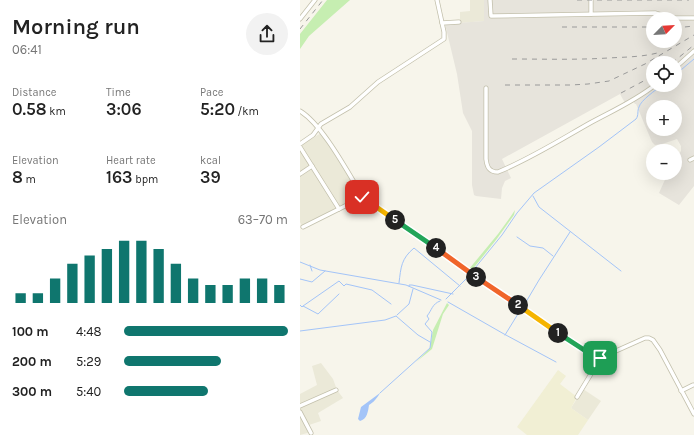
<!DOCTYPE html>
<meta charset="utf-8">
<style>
body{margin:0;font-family:Karla,sans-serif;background:#f2f2f2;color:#222;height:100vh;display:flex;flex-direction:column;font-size:15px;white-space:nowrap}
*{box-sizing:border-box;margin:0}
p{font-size:13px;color:#767676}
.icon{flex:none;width:22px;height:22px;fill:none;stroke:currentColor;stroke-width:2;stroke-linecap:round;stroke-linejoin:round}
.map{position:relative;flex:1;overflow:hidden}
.side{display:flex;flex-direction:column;background:#fff;width:300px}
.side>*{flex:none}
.needle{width:26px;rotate:66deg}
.fabs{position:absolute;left:346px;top:12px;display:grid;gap:8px}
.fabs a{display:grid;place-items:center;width:36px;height:36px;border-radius:50%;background:#fff;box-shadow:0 4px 16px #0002;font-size:20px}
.pin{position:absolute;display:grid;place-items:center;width:34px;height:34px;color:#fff;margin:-17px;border-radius:8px;box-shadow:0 2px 6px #0006}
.km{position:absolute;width:20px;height:20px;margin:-10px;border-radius:50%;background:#222;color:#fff;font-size:11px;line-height:20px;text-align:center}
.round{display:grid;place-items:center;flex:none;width:42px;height:42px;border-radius:21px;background:#f2f2f2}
.head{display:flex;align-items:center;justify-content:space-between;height:68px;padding:0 12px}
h1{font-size:22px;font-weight:600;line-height:30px}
.stats{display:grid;grid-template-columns:repeat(3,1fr);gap:6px;height:68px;padding:4px 12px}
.stats div{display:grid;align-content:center}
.stats b{font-size:17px;font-weight:600}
.stats small{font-size:11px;font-weight:400}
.stats p{font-size:11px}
.chart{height:112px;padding:8px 12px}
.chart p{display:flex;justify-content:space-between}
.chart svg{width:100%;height:72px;margin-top:4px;stroke:#0f766e;stroke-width:6}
ul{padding:0 12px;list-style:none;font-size:13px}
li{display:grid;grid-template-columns:64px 48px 1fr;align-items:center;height:30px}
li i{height:10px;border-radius:5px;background:#0f766e}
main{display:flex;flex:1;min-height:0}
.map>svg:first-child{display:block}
</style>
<main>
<section class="side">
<div class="head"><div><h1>Morning run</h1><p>06:41</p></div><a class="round"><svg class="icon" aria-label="share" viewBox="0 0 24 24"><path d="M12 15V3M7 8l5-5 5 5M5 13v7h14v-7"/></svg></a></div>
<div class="stats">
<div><p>Distance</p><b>0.58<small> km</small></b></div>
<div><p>Time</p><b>3:06</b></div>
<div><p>Pace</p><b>5:20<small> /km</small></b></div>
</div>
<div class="stats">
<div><p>Elevation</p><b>8<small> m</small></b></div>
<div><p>Heart rate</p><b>163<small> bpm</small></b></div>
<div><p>kcal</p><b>39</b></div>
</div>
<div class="chart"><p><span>Elevation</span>63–70 m</p>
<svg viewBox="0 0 160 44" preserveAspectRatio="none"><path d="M5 44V38M15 44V38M25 44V29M35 44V20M45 44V15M55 44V11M65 44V6M75 44V6M85 44V11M95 44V20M105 44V29M115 44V33M125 44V33M135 44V29M145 44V29M155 44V33"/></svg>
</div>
<ul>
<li><b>100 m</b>4:48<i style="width:100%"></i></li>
<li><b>200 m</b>5:29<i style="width:59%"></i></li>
<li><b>300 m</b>5:40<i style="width:51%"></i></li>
</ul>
</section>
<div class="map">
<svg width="394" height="435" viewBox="0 0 394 435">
<rect width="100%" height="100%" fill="#f7f5eb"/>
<g fill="#ebe9d8">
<path d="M170 0H184V21L160 23V12L170 11Z"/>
<path d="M21 133 61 196 2 226 0 222V146Z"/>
<path d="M21 363 33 379 37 390 43 398 18 413 21 421 9 425 11 432 0 435V394L17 385 12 366Z"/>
<path d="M283 389 301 401 288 420 271 408Z"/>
</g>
<path fill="#e7e4dc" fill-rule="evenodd" d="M184 0H394V186L379 205 359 193 368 173H375V160L381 151V146L377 139 362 144 355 145 352 142 336 104H335L332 100 325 103 320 94 202 159 211 178 205 181 202 188 201 199 176 196 174 195 172 185V131L163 113 157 74 145 24 184 21ZM353 19H375V41H353ZM353 63H375V85H353ZM353 107H375V129H353Z"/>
<path fill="#f1efd4" d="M258 370 266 376 260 384 277 397 271 408 288 420 278 435H227L217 427Z"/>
<g fill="#c6eeb1">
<path d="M27 0H50L9 36 0 49V34Z"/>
<path d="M215 210 214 215 196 240 172 270 169 269 198 234 211 216Z"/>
<path d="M147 303 149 305 143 314 132 349 116 362 130 348 133 330Z"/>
</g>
<path fill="#a3c4f8" d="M80 393C78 397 73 403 69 405 68 412 67 419 60 421L58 419 61 407Z"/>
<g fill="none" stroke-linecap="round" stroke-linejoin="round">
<g stroke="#a3c4f8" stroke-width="1">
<path d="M375 75 394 59"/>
<path d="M233 196 239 207 321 271"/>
<path d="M217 237 230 246 243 248 253 256"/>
<path d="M0 262 20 270 106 285 141 300"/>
<path d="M10 265 12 271"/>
<path d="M0 279 12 282 25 271"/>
<path d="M99 283C101 267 101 259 114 248L160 286"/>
<path d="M109 286V285H112L153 294"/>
<path d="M146 299 166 279 202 235 217 213 234 193 299 147 336 119C339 115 337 111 339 107 341 100 356 90 362 85"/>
<path d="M148 302 204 334 256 362"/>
<path d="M0 305 2 307 3 306 18 314 39 294"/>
<path d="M3 306 39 281 44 286 46 284 72 290 91 304"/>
<path d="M223 307 239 280 270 232"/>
<path d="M97 315 109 304 113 289"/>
<path d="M0 331 85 320 96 316 118 335 130 342"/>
<path d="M205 335 221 309"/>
<path d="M80 393 130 348 132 332 125 324 129 319 127 316C132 310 132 304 140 301"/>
</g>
<defs>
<g id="street">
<path d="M190 0 191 16 355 13 372 18H394"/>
<path d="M291 14V0"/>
<path d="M0 19 15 0"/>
<path d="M142 23 159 22"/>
<path d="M375 68 394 51"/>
<path d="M186 88V159C187 167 189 172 198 172 230 159 260 140 290 123 312 111 335 101 355 85"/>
<path d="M0 111C23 125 48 173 63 197L3 227"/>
<path d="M0 144 13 135 21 124 50 107 78 82 144 39V32L137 0"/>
<path d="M0 147 39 209"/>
<path d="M390 160 394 158"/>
<path d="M0 174 12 166"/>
<path d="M63 197 172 274 265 338 298 359 345 338H349L353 340 360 350 394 414"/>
<path d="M381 391 393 385"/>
<path d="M277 397 297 364 298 359"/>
<path d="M0 406 36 390"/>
<path d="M0 412 11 433"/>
</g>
</defs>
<use href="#street" stroke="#c3c0ac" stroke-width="5"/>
<use href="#street" stroke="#fff" stroke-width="3.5"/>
<g stroke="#9a9a9a" stroke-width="1" stroke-dasharray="5 5" stroke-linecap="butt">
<path d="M277 0H389"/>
<path d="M262 27H353"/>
<path d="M375 28 394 26"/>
<path d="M0 29 23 0"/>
<path d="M212 59C244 59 276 60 308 58 326 57 344 57 361 52"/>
<path d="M372 63 394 45"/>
<path d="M205 85H271L288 84 309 81 345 64 394 35"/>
<path d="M321 93 353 76"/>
</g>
</g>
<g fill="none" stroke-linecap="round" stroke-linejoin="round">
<defs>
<path id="split-1" d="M258 333 298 359 300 358"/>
<path id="split-2" d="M218 305 258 333"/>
<path id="split-3" d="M176 277 218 305"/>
<path id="split-4" d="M136 248 176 277"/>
<path id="split-5" d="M95 220 136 248"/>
<path id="split-6" d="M62 197 95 220"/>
</defs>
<use href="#split-1" stroke="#fff" stroke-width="8"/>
<use href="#split-2" stroke="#fff" stroke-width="8"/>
<use href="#split-3" stroke="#fff" stroke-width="8"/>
<use href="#split-4" stroke="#fff" stroke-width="8"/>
<use href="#split-5" stroke="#fff" stroke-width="8"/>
<use href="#split-6" stroke="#fff" stroke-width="8"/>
<use href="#split-1" stroke="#22a559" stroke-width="5"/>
<use href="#split-2" stroke="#f5b400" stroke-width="5"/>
<use href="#split-3" stroke="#f0652b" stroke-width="5"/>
<use href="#split-4" stroke="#f0652b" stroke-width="5"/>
<use href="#split-5" stroke="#22a559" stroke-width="5"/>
<use href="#split-6" stroke="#f5b400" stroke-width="5"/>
</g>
</svg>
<div class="fabs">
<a><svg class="needle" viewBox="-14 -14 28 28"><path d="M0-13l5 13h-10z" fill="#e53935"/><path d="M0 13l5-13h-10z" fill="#767676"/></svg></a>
<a><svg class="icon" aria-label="locate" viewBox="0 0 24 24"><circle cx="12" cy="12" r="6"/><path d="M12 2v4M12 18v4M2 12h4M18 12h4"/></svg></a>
<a>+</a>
<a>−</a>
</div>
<div class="pin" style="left:300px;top:358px;background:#1e9e55"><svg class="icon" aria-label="arrive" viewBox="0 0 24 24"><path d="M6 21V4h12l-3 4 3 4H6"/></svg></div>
<div class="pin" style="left:62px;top:197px;background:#d93025"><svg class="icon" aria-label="check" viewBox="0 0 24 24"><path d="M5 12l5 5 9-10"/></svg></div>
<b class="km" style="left:258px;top:333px">1</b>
<b class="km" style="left:218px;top:305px">2</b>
<b class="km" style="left:176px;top:277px">3</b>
<b class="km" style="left:136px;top:248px">4</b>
<b class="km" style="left:95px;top:220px">5</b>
</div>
</main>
